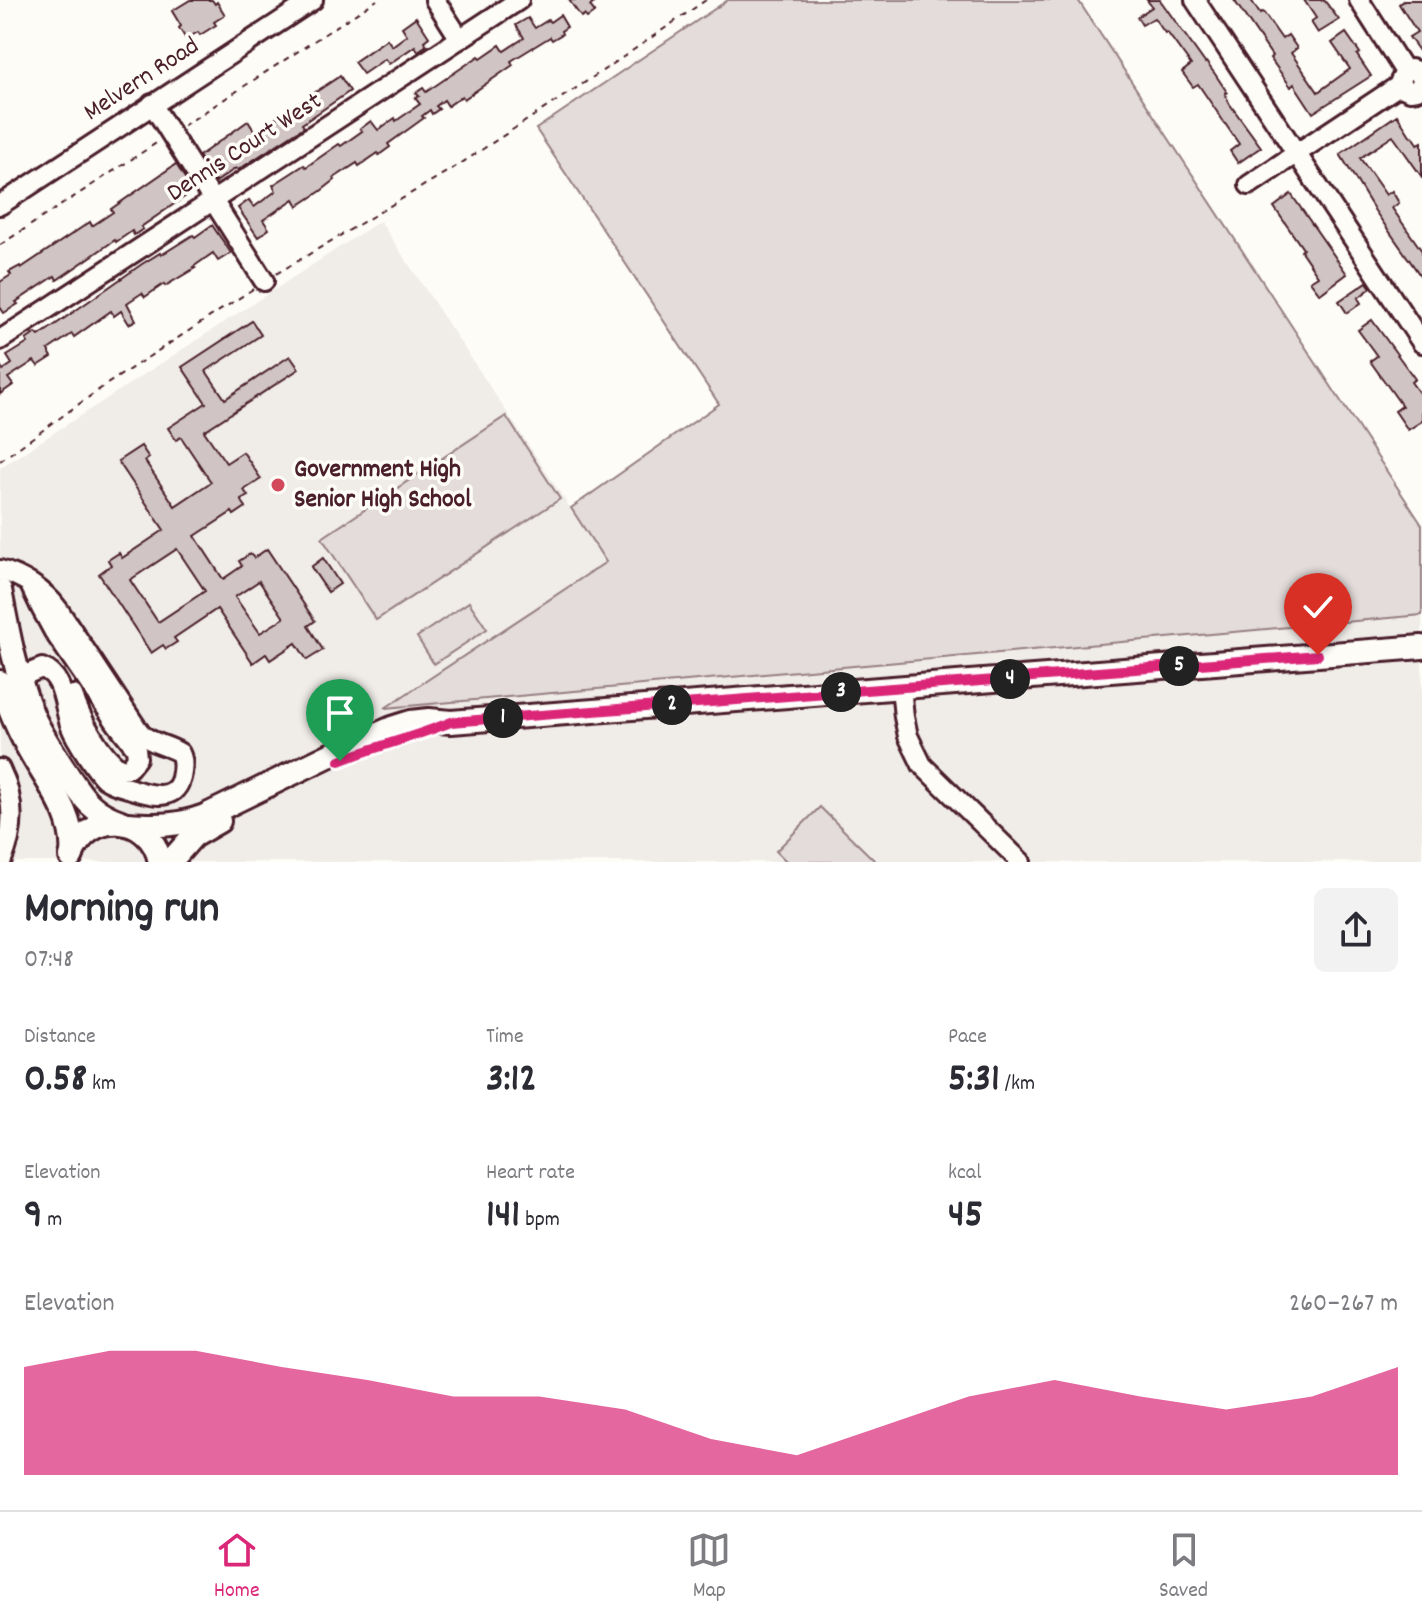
<!DOCTYPE html>
<meta charset="utf-8">
<style>
body{margin:0;font-family:Dekko,sans-serif;background:#f2f2f3;color:#2b2b33;height:100vh;display:flex;flex-direction:column;font-size:30px;white-space:nowrap}
*{box-sizing:border-box;margin:0}
p{font-size:26px;color:#7c7c81}
.icon{flex:none;width:44px;height:44px;fill:none;stroke:currentColor;stroke-width:2;stroke-linecap:round;stroke-linejoin:round}
.map{position:relative;height:862px;overflow:hidden}
.panel{display:flex;flex-direction:column;background:#fff;flex:1}
.panel>*{flex:none}
.pin{position:absolute;display:grid;place-items:center;width:68px;height:68px;color:#fff;margin:-82px -34px;border-radius:50% 50% 50% 0;rotate:-45deg;box-shadow:0 0 8px #0007}
.pin .icon{rotate:45deg}
.km{position:absolute;width:40px;height:40px;margin:-20px;border-radius:50%;background:#222;color:#fff;font-size:22px;line-height:40px;text-align:center}
.round{display:grid;place-items:center;flex:none;width:84px;height:84px;border-radius:12px;background:#f2f2f3}
.summary{display:flex;align-items:center;justify-content:space-between;height:136px;padding:0 24px}
h1{font-size:44px;font-weight:700;line-height:60px}
.stats{display:grid;grid-template-columns:repeat(3,1fr);gap:12px;height:136px;padding:8px 24px}
.stats div{display:grid;align-content:center}
.stats b{font-size:40px;font-weight:700}
.stats small{font-size:22px;font-weight:400}
.stats p{font-size:22px}
.chart{height:224px;padding:16px 24px}
.chart p{display:flex;justify-content:space-between}
.chart svg{width:100%;height:144px;margin-top:8px;fill:#db2777;opacity:.7}
.dock{display:flex;justify-content:space-around;align-items:center;height:112px;border-top:2px solid #e1e1e2;background:#fff;font-size:22px;color:#7c7c81}
.dock a{display:grid;justify-items:center;gap:4px}
.dock .active{color:#db2777}
.map>svg:first-child{display:block}
</style>
<div class="map">
<svg width="1422" height="862" viewBox="0 0 1422 862">
<rect width="100%" height="100%" fill="#fdfcf7"/>
<filter id="ink" filterUnits="userSpaceOnUse"><feTurbulence type="fractalNoise" baseFrequency=".0125" numOctaves="2"/><feDisplacementMap in="SourceGraphic" scale="16" xChannelSelector="R" yChannelSelector="G"/><feConvolveMatrix kernelMatrix="1 2 1 2 8 2 1 2 1" color-interpolation-filters="sRGB"/></filter>
<g filter="url(#ink)">
<path fill="#f0ece8" d="M380 221 606 562 386 708 1422 616V862H0V468Z"/>
<g fill="#e3dcda" stroke="#967e82" stroke-width="2">
<path d="M728 0H1078L1422 525V615L385 708 606 562 571 508 719 404 536 129Z"/>
<path d="M506 416 560 499 376 620 322 538Z"/>
<path d="M469 602 487 629 434 664 417 637Z"/>
<path d="M820 807 876 862H787L776 851Z"/>
</g>
<g fill="#d0c5c4" stroke="#4a1f2b" stroke-width="2" fill-rule="evenodd">
<path d="M190 0H212L215 4 217 2 225 15 214 22 216 25 200 35 198 32 186 39 179 28 181 26 172 11Z"/>
<path d="M569 0H599L590 6 595 12 587 18 584 15 581 17Z"/>
<path d="M1147 0H1160L1205 63 1206 62 1215 74 1227 92 1225 94 1229 103 1261 147 1238 163 1230 151 1239 144 1198 84 1193 87 1182 72 1191 65 1167 32 1165 33 1154 18 1142 25 1137 17 1152 7Z"/>
<path d="M1234 0H1251L1260 14 1263 12 1282 39 1288 35 1297 48 1291 53 1318 92 1350 69 1332 43 1346 33 1360 53 1357 55 1371 76 1313 113 1294 84 1291 87 1270 58 1272 56Z"/>
<path d="M1304 0H1324L1339 20 1318 33 1311 22 1316 18Z"/>
<path d="M1404 0H1422V55L1409 37 1417 32 1399 4Z"/>
<path d="M560 15 567 27 561 31 562 34 552 40 550 37 511 61 513 65 464 99 462 96 448 106 444 100 436 106 439 109 432 114 430 110 422 116 424 118 388 144 390 147 379 155 378 153 359 166 357 163 334 178 335 180 321 191 298 206 294 199 263 220 269 229 258 237 238 208 249 200 254 207 276 191 273 185 304 165 306 167 339 144 341 146 362 131 360 129 371 121 378 130 395 118 396 121 420 104 415 98 419 96 416 93 423 88 426 92 479 56 481 58 500 45 504 51 524 38 516 25 528 18 535 28 548 20 550 22Z"/>
<path d="M416 17 429 37 424 41 427 45 418 51 415 46 389 64 385 59 363 74 354 62 387 39 392 46 407 35 402 27Z"/>
<path d="M340 76 350 91 302 124 304 127 238 170 236 168 216 182 199 156 248 121 255 132Z"/>
<path d="M1397 115 1411 137 1413 136 1418 144 1422 142V177L1393 136 1360 158 1386 195 1392 191 1399 203 1392 208 1422 251V278L1375 211 1340 154Z"/>
<path d="M176 164 193 191 141 227 143 229 134 235 132 231 116 242 115 240 57 280 55 276 16 302 18 304 4 313 0 307V282L11 275 9 272 20 266 21 268 90 222 92 226 113 212 111 209Z"/>
<path d="M1291 194 1347 274 1320 294 1310 281 1318 276 1301 251 1303 249 1274 207Z"/>
<path d="M212 225 231 253 218 261 213 253 193 267 195 268 165 286 164 284 145 297 142 293 127 303 136 320 129 324 121 311 114 316 111 311 74 337 72 334 48 350 52 357 38 366 34 361 8 378 13 385 0 394V365L3 370 12 364 7 356 28 343 26 340 36 333 39 336 142 264 160 253 161 255 193 235 195 237Z"/>
<path d="M1367 282 1371 288 1358 298 1361 303 1347 313 1339 301Z"/>
<path d="M1372 320 1415 379 1411 382 1422 397V421L1408 430 1395 411 1402 406 1370 361 1377 356 1358 330Z"/>
<path d="M252 321 261 335 206 371 225 399 290 356 299 369 204 431 226 463 243 452 261 479 244 490 248 496 241 500 246 507 234 515 232 512 195 536 223 579 242 566 239 561 250 554 254 558 267 549 315 621 308 626 323 650 307 660 296 643 270 660 266 654 253 663 217 609 174 638 177 642 166 649 163 645 151 653 99 574 111 565 108 560 119 553 122 558 164 530 118 461 141 446 149 458 145 461 175 506 211 482 181 437 176 440 168 428 206 403 182 367ZM177 549 205 591 158 622 130 580ZM259 581 284 618 260 633 235 597Z"/>
<path d="M323 558 340 584 328 592 311 567Z"/>
</g>
<g fill="none" stroke-linecap="round" stroke-linejoin="round">
<defs>
<g id="minor">
<path d="M435 0 460 39"/>
<path d="M1195 0 1422 343"/>
<path d="M1359 0 1405 72"/>
<path d="M1422 78 1417 71 1411 69 1405 72 1400 81 1403 88 1410 91 1417 90 1422 83"/>
<path d="M152 104 264 281"/>
<path d="M1249 185 1401 84"/>
<path d="M0 205 313 0"/>
<path d="M0 340 519 0"/>
<path d="M0 570C22 576 44 590 58 609L141 734C152 744 168 745 180 753 184 761 183 769 181 778 174 804 147 794 128 788 120 786 112 784 105 779 96 771 75 738 71 727 63 707 65 676 42 668L20 677"/>
<path d="M31 587 41 608 54 632 117 724 136 748 137 758 129 768 121 769C101 756 80 718 73 695"/>
<path d="M901 687 904 717 908 736 922 765 1021 862"/>
<path d="M0 769C15 799 15 831 1 862"/>
</g>
<g id="major">
<path d="M0 590C8 633 16 676 33 716 41 734 53 752 64 769 82 796 89 811 121 822"/>
<path d="M0 682C7 704 16 725 27 746 45 780 76 815 72 855"/>
<path d="M128 824C157 826 178 826 205 816L330 755 392 728 411 722 429 720 451 722 1422 647"/>
<path d="M71 857C87 809 151 812 160 862"/>
<path d="M170 862 193 836 219 821"/>
</g>
</defs>
<use href="#minor" stroke="#4a1f2b" stroke-width="24"/>
<use href="#major" stroke="#4a1f2b" stroke-width="28"/>
<g stroke="#4a1f2b" stroke-width="2" stroke-dasharray="6 6" stroke-linecap="butt">
<path d="M183 126 377 0"/>
<path d="M0 245 158 142"/>
<path d="M276 274 460 164 613 64 706 0"/>
<path d="M0 461 107 384 253 289"/>
</g>
<use href="#minor" stroke="#fdfcf7" stroke-width="18"/>
<use href="#major" stroke="#fdfcf7" stroke-width="22"/>
</g>
</g>
<g fill="none" stroke-linecap="round" stroke-linejoin="round" filter="url(#ink)">
<defs>
<path id="route" d="M340 761C376 746 415 737 451 722L1318 655"/>
</defs>
<use href="#route" stroke="#fff" stroke-width="16"/>
<use href="#route" stroke="#db2777" stroke-width="10"/>
</g>
<circle fill="#d1495b" stroke="#fdfcf7" stroke-width="3" cx="278" cy="485" r="8"/>
<g text-anchor="middle" dominant-baseline="central" stroke-width="7" stroke-linejoin="round" paint-order="stroke">
<g font-size="26" fill="#4a1f2b" stroke="#fdfcf7">
<text transform="translate(142 80) rotate(-33)">Melvern Road</text>
<text transform="translate(245 148) rotate(-33)">Dennis Court West</text>
</g>
<g font-size="26" font-weight="bold" fill="#4a1f2b" stroke="#fdfcf7" text-anchor="start">
<text x="294" y="470">Government High<tspan x="294" dy="30">Senior High School</tspan></text>
</g>
</g>
</svg>
<div class="pin" style="left:340px;top:761px;background:#1e9e55"><svg class="icon" aria-label="arrive" viewBox="0 0 24 24"><path d="M6 21V4h12l-3 4 3 4H6"/></svg></div>
<div class="pin" style="left:1318px;top:655px;background:#d93025"><svg class="icon" aria-label="check" viewBox="0 0 24 24"><path d="M5 12l5 5 9-10"/></svg></div>
<b class="km" style="left:503px;top:718px">1</b>
<b class="km" style="left:672px;top:705px">2</b>
<b class="km" style="left:841px;top:692px">3</b>
<b class="km" style="left:1010px;top:679px">4</b>
<b class="km" style="left:1179px;top:666px">5</b>
</div>
<section class="panel">
<div class="summary"><div><h1>Morning run</h1><p>07:48</p></div><a class="round"><svg class="icon" aria-label="share" viewBox="0 0 24 24"><path d="M12 15V3M7 8l5-5 5 5M5 13v7h14v-7"/></svg></a></div>
<div class="stats">
<div><p>Distance</p><b>0.58<small> km</small></b></div>
<div><p>Time</p><b>3:12</b></div>
<div><p>Pace</p><b>5:31<small> /km</small></b></div>
</div>
<div class="stats">
<div><p>Elevation</p><b>9<small> m</small></b></div>
<div><p>Heart rate</p><b>141<small> bpm</small></b></div>
<div><p>kcal</p><b>45</b></div>
</div>
<div class="chart"><p><span>Elevation</span>260–267 m</p>
<svg viewBox="0 0 160 44" preserveAspectRatio="none"><path d="M0 44V11L10 6L20 6L30 11L40 15L50 20L60 20L70 24L80 33L90 38L100 29L110 20L120 15L130 20L140 24L150 20L160 11V44z"/></svg>
</div>
</section>
<nav class="dock">
<a class="active"><svg class="icon" aria-label="home" viewBox="0 0 24 24"><path d="M3 11l9-7 9 7M6 9v11h12V9"/></svg>Home</a>
<a><svg class="icon" aria-label="map" viewBox="0 0 24 24"><path d="M3 6l6-2 6 2 6-2v14l-6 2-6-2-6 2zM9 4v14M15 6v14"/></svg>Map</a>
<a><svg class="icon" aria-label="saved" viewBox="0 0 24 24"><path d="M7 4h10v16l-5-4-5 4z"/></svg>Saved</a>
</nav>
